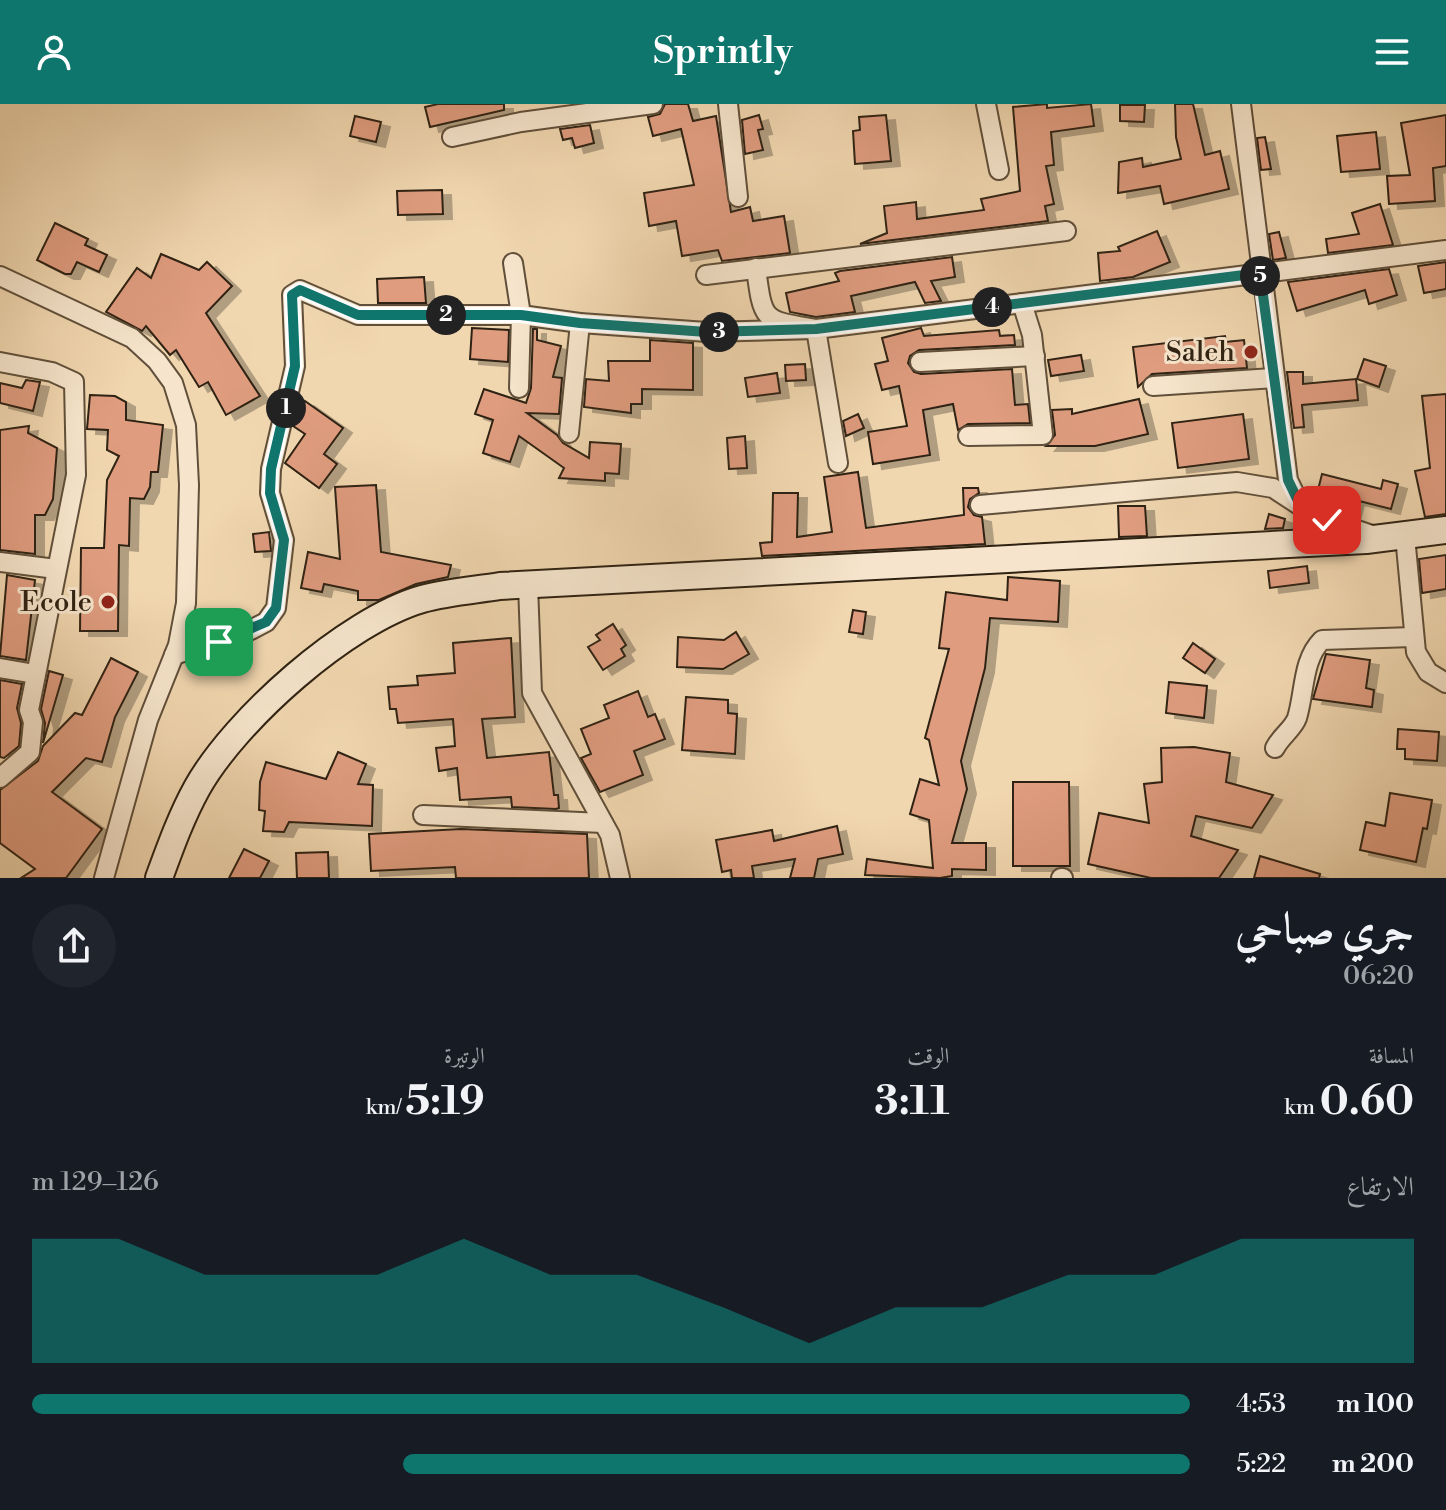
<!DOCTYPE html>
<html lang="ar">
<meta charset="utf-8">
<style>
body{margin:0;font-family:"Libre Bodoni",Amiri,serif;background:#20242c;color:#f1f3f6;direction:rtl;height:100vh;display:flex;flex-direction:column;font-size:30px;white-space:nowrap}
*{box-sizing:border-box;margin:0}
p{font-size:26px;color:#9ea1a6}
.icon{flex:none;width:44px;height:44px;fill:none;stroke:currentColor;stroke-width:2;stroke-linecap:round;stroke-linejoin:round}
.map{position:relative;height:774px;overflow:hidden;direction:ltr}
.panel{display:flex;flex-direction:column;background:#171b24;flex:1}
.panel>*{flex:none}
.pin{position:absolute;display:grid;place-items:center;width:68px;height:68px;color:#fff;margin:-34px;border-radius:16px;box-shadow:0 4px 12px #0006}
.km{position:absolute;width:40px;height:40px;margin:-20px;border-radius:50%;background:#222;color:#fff;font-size:22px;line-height:40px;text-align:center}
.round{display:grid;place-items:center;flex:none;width:84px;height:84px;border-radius:42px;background:#20242c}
.overview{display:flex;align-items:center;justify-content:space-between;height:136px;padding:0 32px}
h1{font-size:44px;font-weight:700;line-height:60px}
.figures{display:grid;grid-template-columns:repeat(3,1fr);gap:12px;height:136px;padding:8px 32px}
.figures div{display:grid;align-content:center}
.figures b{font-size:40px;font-weight:700}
.figures small{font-size:22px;font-weight:400}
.figures p{font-size:22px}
.chart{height:224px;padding:16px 32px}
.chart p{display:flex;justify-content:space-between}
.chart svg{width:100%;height:144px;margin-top:8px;fill:#0f766e;opacity:.7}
ul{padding:0 32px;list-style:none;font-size:26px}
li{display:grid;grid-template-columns:128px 96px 1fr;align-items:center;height:60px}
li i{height:20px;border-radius:10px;background:#0f766e}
header{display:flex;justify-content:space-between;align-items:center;height:104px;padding:0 32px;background:#0f766e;color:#fff;font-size:36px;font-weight:700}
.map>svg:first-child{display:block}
</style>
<header><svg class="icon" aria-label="menu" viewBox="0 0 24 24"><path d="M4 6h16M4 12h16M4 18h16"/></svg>Sprintly<svg class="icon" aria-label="person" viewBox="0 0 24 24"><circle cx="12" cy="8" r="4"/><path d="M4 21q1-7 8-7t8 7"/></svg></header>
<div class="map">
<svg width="1446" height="774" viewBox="0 0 1446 774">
<defs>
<filter id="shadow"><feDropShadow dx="9" dy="5" stdDeviation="0" flood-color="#0004"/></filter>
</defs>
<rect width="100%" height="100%" fill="#f1d7b0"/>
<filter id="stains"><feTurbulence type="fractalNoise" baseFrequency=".0025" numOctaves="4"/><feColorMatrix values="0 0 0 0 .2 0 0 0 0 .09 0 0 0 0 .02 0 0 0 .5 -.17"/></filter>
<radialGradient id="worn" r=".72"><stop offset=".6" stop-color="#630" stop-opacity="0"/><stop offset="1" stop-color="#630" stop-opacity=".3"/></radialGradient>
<g fill="#df9c7f" stroke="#2f2212" stroke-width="2" filter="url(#shadow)">
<path d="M438 0H504V6L430 23 425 3Z"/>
<path d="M665 0H688L693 17 716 12 731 108 750 103 753 117 784 112 790 149 722 157 718 146 682 152 676 117 649 122 644 89 694 81 681 25 653 32 648 13 660 10Z"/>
<path d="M1047 0V4L1091 0 1094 22 1051 28 1054 61 1046 62 1054 100 1045 102 1048 117 860 140 887 129 884 102 916 98 917 115 984 106 981 95 1020 87 1013 3Z"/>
<path d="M1175 0H1193L1205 51 1220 47 1229 85 1164 100 1160 82 1118 89 1119 58 1142 54 1143 63 1181 55 1176 33Z"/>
<path d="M1120 1H1145L1144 18 1120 17Z"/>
<path d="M759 11 763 25 758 26 763 46 745 50 742 16Z"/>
<path d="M886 11 891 57 855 60 853 27 860 26 859 13Z"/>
<path d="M1446 11V62L1433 64 1435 97 1389 100 1387 72 1410 71 1401 19Z"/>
<path d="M355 12 381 18 376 38 350 32Z"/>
<path d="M590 21 594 39 575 44 572 34 563 36 560 25Z"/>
<path d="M1376 28 1380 65 1341 68 1337 32Z"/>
<path d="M1265 33 1271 65 1261 66 1257 34Z"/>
<path d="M442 86 443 110 398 111 397 87Z"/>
<path d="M1380 100 1393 141 1328 149 1326 135 1359 130 1352 109Z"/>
<path d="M55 119 88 135 85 141 107 151 99 168 77 158 71 170H65L37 156Z"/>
<path d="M1157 127 1170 158 1133 173 1100 177 1098 149 1120 147 1118 143Z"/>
<path d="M1279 128 1286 154 1273 156 1269 130Z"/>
<path d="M161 150 199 166 207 158 232 182 206 209 260 292 226 311 208 278 199 283 176 246 170 251 146 222 142 227 106 208 137 164 151 174Z"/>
<path d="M952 153 955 173 931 177 941 197 925 199 915 178 851 192 855 208 816 213 790 208 786 189 839 177 835 169 840 167Z"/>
<path d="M1446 158V185L1424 189 1418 162Z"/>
<path d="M1389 165 1397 191 1369 200 1365 186 1297 207 1288 178Z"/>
<path d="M424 173 426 199H378L377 175Z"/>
<path d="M472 224 509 226 508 258 470 255Z"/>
<path d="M921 224 924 232 999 226 1000 232 1014 231 1015 241 919 246 910 252 908 259 914 268 921 270 1012 265 1015 301 1028 300 1030 319 968 320 958 326 953 300 923 306 930 351 873 360 868 328 907 322 899 282 882 286 875 260 888 257 882 234Z"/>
<path d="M533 225H537V236L561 242 553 273 562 274 559 310 527 309 557 331 563 339 589 354 590 338 621 340 619 370 605 369V377L559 374 564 364 519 332 510 358 483 349 493 316 475 310 484 285 526 299 531 284Z"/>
<path d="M1225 232 1226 238 1244 236 1247 264 1152 270 1138 283 1133 243Z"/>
<path d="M650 236 693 239V286L642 285V300H631V309L584 303 586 275 609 277 608 257H650Z"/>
<path d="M1081 251 1084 267 1051 272 1048 256Z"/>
<path d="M1364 255 1386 262 1379 283 1357 275Z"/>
<path d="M805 260 806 276 786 277 785 261Z"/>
<path d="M1287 268H1303V280L1356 275 1358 296 1302 301 1304 323 1294 324Z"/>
<path d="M777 269 780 289 748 293 745 274Z"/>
<path d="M26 276 40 278 33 307 0 299V279L22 284Z"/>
<path d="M1446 290V410L1425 413 1415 367 1430 364 1422 292Z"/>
<path d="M90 291 115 292 126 298V316L163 321 158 368H151L150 383 144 395 130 394 129 442 119 441 118 527H80L81 444H104L107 376 119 352 107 346 108 326 87 325Z"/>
<path d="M1139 295 1148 330 1095 342H1046L1055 331 1052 306 1072 305V310Z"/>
<path d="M305 297 343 324 324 350 337 360 319 384 285 359 305 330 293 322Z"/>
<path d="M858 310 864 324 846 332 843 317Z"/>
<path d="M1243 310 1249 355 1178 364 1172 319Z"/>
<path d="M29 322 28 329 57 344 53 395 45 411H35V450L0 446V326Z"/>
<path d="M745 332 747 364 729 365 727 334Z"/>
<path d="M858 368 866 424 964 411 963 384H978L979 389 970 395 968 403 974 411 982 413 985 440 762 452 760 439 772 438 773 389H798L797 433 832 428 824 373Z"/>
<path d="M1322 370 1381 385 1383 376 1398 380 1391 405 1355 396 1351 411 1332 405 1326 402 1327 397 1316 394Z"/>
<path d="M376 381 381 448 451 461 448 473 416 480 379 496H358V487L324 480 322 488 301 484 308 448 340 455 335 383Z"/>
<path d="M1118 402H1145L1147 432 1119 433Z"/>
<path d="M1269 410 1285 415 1283 424 1265 425Z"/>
<path d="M269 428 271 447 255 448 253 430Z"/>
<path d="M1446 451V485L1422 489 1419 455Z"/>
<path d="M1307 462 1309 479 1270 484 1268 467Z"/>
<path d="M7 471 35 476 26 556 0 552Z"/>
<path d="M1008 473 1060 477 1058 518 990 514 985 564 961 657 967 685 952 739H986V766L952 765V772L940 774 865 771 867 755 933 764 929 716 910 710 920 675 939 681 929 636 925 634 949 545 939 544 946 488 1007 496Z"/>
<path d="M853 506 866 508 863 530 849 528Z"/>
<path d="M613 520 626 541 621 545 625 552 603 566 588 543 600 536 596 531Z"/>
<path d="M736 528 749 550 723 565 677 563 678 533 724 536Z"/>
<path d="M511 534 515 613 482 615 487 654 549 648 554 691H558L559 704 556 705 512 703 511 693 460 696 457 664 439 667 436 644 455 642 453 615 398 619 396 605H390L388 583 418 581 417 572 455 569 453 539Z"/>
<path d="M1193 539 1215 555 1205 569 1183 554Z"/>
<path d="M1326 550 1370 556 1366 584 1374 586 1372 603 1313 595Z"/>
<path d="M111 554 138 568 115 613 102 658 86 654 52 688 102 725 66 774H21L35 765 0 739V686L38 657 43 642 75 609 82 611Z"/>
<path d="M49 567 63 571 43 639 45 619 41 605Z"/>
<path d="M0 576 22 580 17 604 21 619 19 642 4 654 0 653Z"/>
<path d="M1169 578 1207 582 1204 614 1166 609Z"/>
<path d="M638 587 648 613 655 610 665 635 634 647 643 671 600 688 581 654 591 650 581 625 609 614 604 601Z"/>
<path d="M686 593 728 596V609L737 610 735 650 682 646Z"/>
<path d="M1398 625 1439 628 1437 657 1405 655V645H1397Z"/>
<path d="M1194 643 1230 649 1226 678 1273 691 1252 724 1196 712 1191 732 1238 746 1219 774H1151L1088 760 1099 709 1149 719 1144 680 1162 678 1161 644Z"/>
<path d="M338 648 366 660 358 680 373 681 372 722 289 718 284 728 263 727 265 707 259 706 260 678 266 658 326 675Z"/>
<path d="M1013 678H1069L1070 762H1013Z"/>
<path d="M1390 689 1432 696 1427 725 1423 724 1416 758 1360 746 1366 718 1385 722Z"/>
<path d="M837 722 843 750 818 755 814 774H790L795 755 752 762 754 774H732L731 766 722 768 716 736 772 726 774 737Z"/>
<path d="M461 725 587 730 589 774H456L455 763 371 767 369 730Z"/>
<path d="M244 745 269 757 260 774H229Z"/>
<path d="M328 748 329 774H297L296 749Z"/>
<path d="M1260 752 1320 770 1319 774H1254Z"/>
</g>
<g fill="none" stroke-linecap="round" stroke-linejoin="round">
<defs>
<g id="street">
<path d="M728 0 738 93"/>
<path d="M986 0 999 66"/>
<path d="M1241 0 1288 376 1300 401 1327 416 1372 431"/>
<path d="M452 33 521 18 653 0"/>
<path d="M513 159 521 211 519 284"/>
<path d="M756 164C763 219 763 216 816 225L838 359"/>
<path d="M706 171 1066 127"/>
<path d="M0 172 132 234 157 257 173 279 186 321 189 381 186 499 178 541 148 616 104 774"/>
<path d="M0 258 52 268 74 278 76 371 29 606 33 618 30 648 0 674"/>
<path d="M920 258 1035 252"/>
<path d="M1153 282 1274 274"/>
<path d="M569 329 580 219"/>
<path d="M968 332 1043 331 1032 231 1022 199"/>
<path d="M980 401 1237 378 1273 384 1299 401"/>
<path d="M1405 432 1416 548 1428 568 1446 579"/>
<path d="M0 458 56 465"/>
<path d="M528 481 532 589 610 731 620 774"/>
<path d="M174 551 243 530 266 518 276 504 284 436 270 389 271 365 295 262 292 191 300 186 358 211H521L580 219 707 228 816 225 1446 146"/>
<path d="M0 564 35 570"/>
<path d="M1275 644C1281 632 1293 625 1297 614 1305 588 1302 556 1322 536L1413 533"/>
<path d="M423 711 603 719"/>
<path d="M1061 774H1063"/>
</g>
<path id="secondary" d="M159 774C170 744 181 713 197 684 235 616 346 517 422 495 447 488 475 486 500 482L1366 436 1446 426"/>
</defs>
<use href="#street" stroke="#604f3a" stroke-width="22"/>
<use href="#secondary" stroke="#2f2212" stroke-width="30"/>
<use href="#street" stroke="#f6e5cc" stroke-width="18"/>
<use href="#secondary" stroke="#f6e5cc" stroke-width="26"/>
</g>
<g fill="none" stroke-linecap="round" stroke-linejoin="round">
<defs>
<path id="route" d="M219 538 266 518 276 504 284 436 270 389 271 365 295 262 292 191 300 186 358 211H521L580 219 707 228 816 225 1260 169 1288 376 1300 401 1327 416"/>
</defs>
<use href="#route" stroke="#fff" stroke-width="16"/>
<use href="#route" stroke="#0f766e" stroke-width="10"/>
</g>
<g fill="#8f2418" stroke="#f6e5cc" stroke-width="3">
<circle cx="1251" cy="248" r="8"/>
<circle cx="108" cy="498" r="8"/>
</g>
<g text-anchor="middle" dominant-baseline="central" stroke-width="6" stroke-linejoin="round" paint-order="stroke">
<g font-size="28" fill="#2f2212" stroke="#f6e5cc" text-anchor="end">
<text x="1235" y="248">Saleh</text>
<text x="92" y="498">Ecole</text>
</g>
</g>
<rect width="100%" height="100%" filter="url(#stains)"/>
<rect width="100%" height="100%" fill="url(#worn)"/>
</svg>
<div class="pin" style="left:219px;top:538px;background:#1e9e55"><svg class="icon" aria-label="arrive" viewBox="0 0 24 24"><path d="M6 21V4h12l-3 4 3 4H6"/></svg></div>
<div class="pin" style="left:1327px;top:416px;background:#d93025"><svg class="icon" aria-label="check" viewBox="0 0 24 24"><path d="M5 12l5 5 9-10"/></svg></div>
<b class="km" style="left:286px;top:304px">1</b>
<b class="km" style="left:446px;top:211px">2</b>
<b class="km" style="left:719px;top:228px">3</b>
<b class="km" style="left:992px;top:203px">4</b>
<b class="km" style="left:1260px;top:172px">5</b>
</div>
<section class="panel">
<div class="overview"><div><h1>جري صباحي</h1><p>06:20</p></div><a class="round"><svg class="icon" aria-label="share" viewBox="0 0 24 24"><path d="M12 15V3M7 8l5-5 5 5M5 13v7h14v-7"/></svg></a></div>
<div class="figures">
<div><p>المسافة</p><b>0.60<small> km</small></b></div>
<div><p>الوقت</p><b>3:11</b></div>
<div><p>الوتيرة</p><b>5:19<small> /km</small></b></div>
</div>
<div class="chart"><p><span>الارتفاع</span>126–129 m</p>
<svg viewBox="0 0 160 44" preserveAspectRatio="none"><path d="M0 44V6L10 6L20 17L30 17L40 17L50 6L60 17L70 17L80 27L90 38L100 27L110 27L120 17L130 17L140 6L150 6L160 6V44z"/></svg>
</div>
<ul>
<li><b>100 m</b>4:53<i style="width:100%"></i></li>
<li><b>200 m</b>5:22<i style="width:68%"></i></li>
</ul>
</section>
